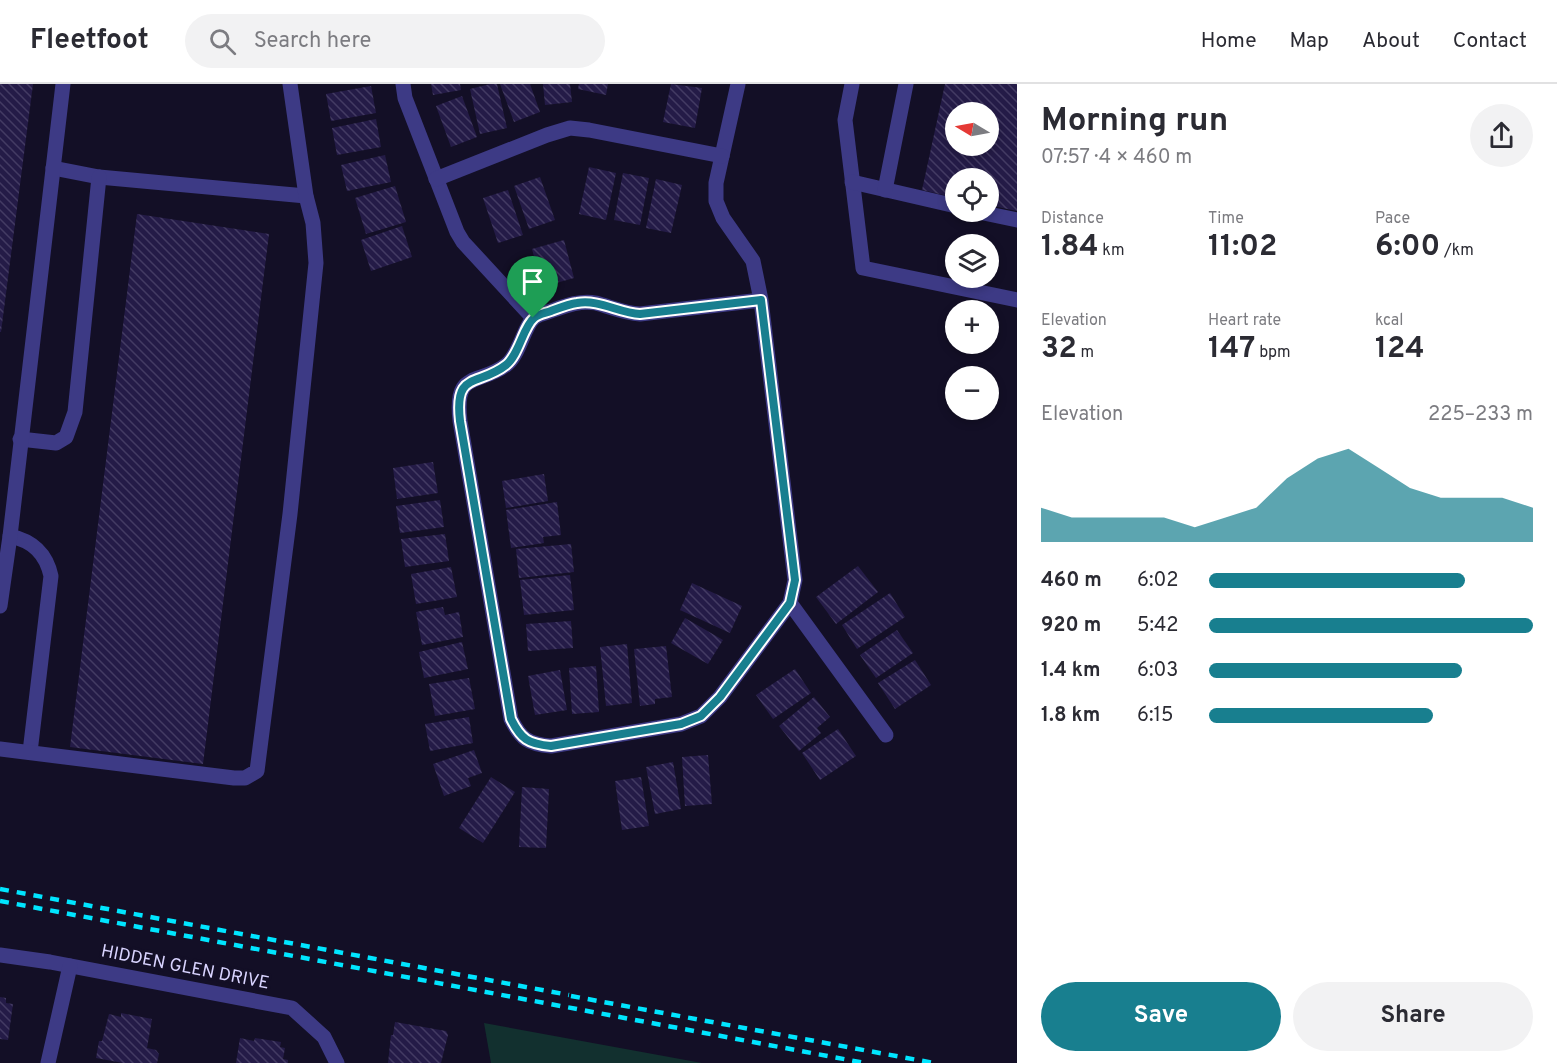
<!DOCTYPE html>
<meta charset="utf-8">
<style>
body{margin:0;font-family:Overpass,sans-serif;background:#f2f2f3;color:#2b2b33;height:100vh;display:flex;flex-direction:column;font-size:22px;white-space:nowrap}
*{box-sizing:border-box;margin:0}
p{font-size:20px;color:#7c7c81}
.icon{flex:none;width:33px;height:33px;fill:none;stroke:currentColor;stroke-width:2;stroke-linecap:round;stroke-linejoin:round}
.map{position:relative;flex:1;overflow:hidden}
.sheet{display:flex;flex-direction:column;background:#fff;width:540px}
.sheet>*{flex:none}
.needle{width:39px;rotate:280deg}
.fabs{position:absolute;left:945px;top:18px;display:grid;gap:12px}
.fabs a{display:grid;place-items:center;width:54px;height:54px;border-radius:50%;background:#fff;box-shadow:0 3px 9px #0003;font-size:30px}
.pin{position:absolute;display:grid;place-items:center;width:51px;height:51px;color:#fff;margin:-62px -26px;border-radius:50% 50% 50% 0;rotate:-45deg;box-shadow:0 0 6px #0007}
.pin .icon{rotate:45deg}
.round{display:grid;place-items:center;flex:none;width:63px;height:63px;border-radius:32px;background:#f2f2f3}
.overview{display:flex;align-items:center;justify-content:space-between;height:102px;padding:0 24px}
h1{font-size:33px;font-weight:700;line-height:45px}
.metrics{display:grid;grid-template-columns:repeat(3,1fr);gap:9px;height:102px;padding:6px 24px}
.metrics div{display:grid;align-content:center}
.metrics b{font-size:30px;font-weight:700}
.metrics small{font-size:16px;font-weight:400}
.metrics p{font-size:16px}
.chart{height:168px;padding:12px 24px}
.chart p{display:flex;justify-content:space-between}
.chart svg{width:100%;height:108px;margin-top:6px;fill:#187f8f;opacity:.7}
.cta{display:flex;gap:12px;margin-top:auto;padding:12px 24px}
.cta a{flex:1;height:69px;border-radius:36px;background:#187f8f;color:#fff;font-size:24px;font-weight:700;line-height:69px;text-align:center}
.cta a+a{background:#f2f2f3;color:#2b2b33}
ul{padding:0 24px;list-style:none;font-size:20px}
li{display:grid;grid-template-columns:96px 72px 1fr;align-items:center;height:45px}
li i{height:15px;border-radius:8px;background:#187f8f}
header{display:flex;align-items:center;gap:36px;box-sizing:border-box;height:84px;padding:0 30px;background:#fff;border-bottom:2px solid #e1e1e2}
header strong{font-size:28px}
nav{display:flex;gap:33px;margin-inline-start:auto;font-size:21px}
.search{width:420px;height:54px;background:#f2f2f3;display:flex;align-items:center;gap:15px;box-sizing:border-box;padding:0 21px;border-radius:33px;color:#7c7c81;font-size:22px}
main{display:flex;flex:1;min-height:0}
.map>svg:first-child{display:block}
</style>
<header>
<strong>Fleetfoot</strong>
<div class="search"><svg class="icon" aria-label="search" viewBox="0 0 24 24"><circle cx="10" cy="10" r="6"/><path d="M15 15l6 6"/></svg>Search here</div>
<nav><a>Home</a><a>Map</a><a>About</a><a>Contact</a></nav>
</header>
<main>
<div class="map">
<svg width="1017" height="979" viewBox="0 0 1017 979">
<defs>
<pattern id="building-back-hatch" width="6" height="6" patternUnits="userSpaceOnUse" patternTransform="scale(1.5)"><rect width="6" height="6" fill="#241b47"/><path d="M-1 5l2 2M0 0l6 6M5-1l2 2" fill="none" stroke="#433b63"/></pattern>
</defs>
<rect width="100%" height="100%" fill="#130f26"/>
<path fill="#12302f" d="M484 939 702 979H491Z"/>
<g fill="url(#building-back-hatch)" fill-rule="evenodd">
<path d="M0 0H33L1 248H0Z"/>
<path d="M431 0H460L461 6 433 11Z"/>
<path d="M490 0H497L507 44 480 50 470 5Z"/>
<path d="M500 0H530L540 28 514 38Z"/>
<path d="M543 0H570L572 18 545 21Z"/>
<path d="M579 0H608L606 11 578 5Z"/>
<path d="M671 0 702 4 695 44 663 38Z"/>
<path d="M945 0H1017V127L988 121V94H956V114L922 106ZM956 28H988V62H956Z"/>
<path d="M371 2 376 29 331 37 326 10Z"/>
<path d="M462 12 477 53 451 63 436 22Z"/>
<path d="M376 35 381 63 337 71 332 44Z"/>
<path d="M385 71 391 98 347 107 341 81Z"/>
<path d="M589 83 616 89 606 136 579 130Z"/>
<path d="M623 89 649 94 640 141 614 136Z"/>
<path d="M540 93 555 136 529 145 514 102Z"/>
<path d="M656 95 682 101 671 149 646 144Z"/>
<path d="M395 102 406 138 366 150 355 114Z"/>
<path d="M508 106 523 151 498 159 483 114Z"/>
<path d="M137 130 269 150 203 680 70 663Z"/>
<path d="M402 142 412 173 371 187 361 156Z"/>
<path d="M564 156 574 194 542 203 532 165Z"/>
<path d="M433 378 438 409 397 415 393 384Z"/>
<path d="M544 390 548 417 506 424 502 397Z"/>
<path d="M440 416 444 443 400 449 396 422Z"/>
<path d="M557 418 561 451 543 453 544 459 511 464 506 426Z"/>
<path d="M445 450 449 477 405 483 401 455Z"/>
<path d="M571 460 574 488 519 494 516 465Z"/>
<path d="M858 482 878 508 836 540 816 513Z"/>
<path d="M451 483 457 513 416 520 411 490Z"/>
<path d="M570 491 574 526 524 531 520 496Z"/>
<path d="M692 499 742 522 730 549 680 526Z"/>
<path d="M890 509 905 533 857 565 842 541Z"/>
<path d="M443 523 445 531 459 528 463 553 422 561 416 528Z"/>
<path d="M685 534 723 556 708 580 671 559Z"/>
<path d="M571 537 573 564 528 567 526 540Z"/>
<path d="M897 546 913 569 876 594 860 571Z"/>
<path d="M462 558 468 585 424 594 419 568Z"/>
<path d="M627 560 632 619 606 622 600 563Z"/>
<path d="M666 562 672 613 655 615V620L640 622 634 565Z"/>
<path d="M915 576 931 601 895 625 878 599Z"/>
<path d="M596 582 599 628 572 630 569 584Z"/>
<path d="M795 585 811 609 773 635 756 611Z"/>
<path d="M560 586 567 626 535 631 528 592Z"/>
<path d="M469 594 475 625 435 632 429 600Z"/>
<path d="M814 613 830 633 817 644 821 649 799 667 779 642Z"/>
<path d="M469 633 473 659 430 667 425 640Z"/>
<path d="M838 645 856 672 820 696 802 669Z"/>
<path d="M474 666 482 689 468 694 471 702 444 712 433 680Z"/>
<path d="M708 671 712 720 685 722 682 673Z"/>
<path d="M673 678 681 725 655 730 646 683Z"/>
<path d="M491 693 515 708 483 759 459 744Z"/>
<path d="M641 693 649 742 622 746 615 697Z"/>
<path d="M522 703 549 705 546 764 519 763Z"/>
<path d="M0 913 6 914V919L13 920 8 956 0 955Z"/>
<path d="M121 929 152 935 147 964 156 966 159 970 157 979H123L96 974 99 957H102L109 930 121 933Z"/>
<path d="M395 938 446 947 448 951 441 979H388L391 951H393Z"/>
<path d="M240 954 254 957 255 954 281 958 280 963 285 964 283 975 288 976V979H236Z"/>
</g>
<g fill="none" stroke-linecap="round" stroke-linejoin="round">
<g stroke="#3d3a85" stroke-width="15">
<path d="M403 0 405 14 457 148 463 158 533 234"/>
<path d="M738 0 716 99V117L723 134 753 177 761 216 795 496 790 519 720 613 701 632 681 640 551 662C528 660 521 655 511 635L460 337C454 285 478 302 506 281 519 272 524 242 534 234 538 230 546 229 551 227 565 222 580 216 596 219 611 223 624 229 640 230L761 216"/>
<path d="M852 0 845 36 863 184 1017 216"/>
<path d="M53 84 99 93 306 112"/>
<path d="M436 95 547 51 570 44 589 46 722 72"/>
<path d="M852 98 956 122"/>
<path d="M885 106 906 0"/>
<path d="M979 128 1017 136"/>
<path d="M20 355 56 359 66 353 75 328 99 93"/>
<path d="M10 452C33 457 46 469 51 492L30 668"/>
<path d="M790 519 886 651"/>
<path d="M0 522 10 452 63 0"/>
<path d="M0 665 234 694H245L257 687 290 430 316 179 313 139 306 112 290 0"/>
<path d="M0 871 50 878 292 924 324 953 337 979"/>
<path d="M48 979 70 882"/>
</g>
<g stroke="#00e5ff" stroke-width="4.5" stroke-dasharray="9 8" stroke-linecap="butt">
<path d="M0 805 569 911"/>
<path d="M0 817 865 979"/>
<path d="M571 912 934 979"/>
</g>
</g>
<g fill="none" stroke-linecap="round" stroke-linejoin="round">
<defs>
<path id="route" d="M761 216 795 496 790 519 720 613 701 632 681 640 551 662C528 660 521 655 511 635L460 337C454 286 478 303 506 281 519 271 523 243 534 234 538 230 546 229 551 227 559 224 569 220 577 219 599 215 619 229 640 230Z"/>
</defs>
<use href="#route" stroke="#fff" stroke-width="12"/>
<use href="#route" stroke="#187f8f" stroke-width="8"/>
</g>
<g text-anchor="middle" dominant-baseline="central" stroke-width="6" stroke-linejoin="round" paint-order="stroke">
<g font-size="18" fill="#d9d4ff" stroke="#130f26">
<text transform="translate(185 884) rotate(11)">HIDDEN GLEN DRIVE</text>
</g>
</g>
</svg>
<div class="fabs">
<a><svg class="needle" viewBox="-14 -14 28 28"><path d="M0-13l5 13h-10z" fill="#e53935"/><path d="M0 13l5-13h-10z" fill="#7c7c81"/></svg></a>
<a><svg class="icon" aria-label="locate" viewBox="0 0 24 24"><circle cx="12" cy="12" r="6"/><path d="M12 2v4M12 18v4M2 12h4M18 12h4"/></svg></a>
<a><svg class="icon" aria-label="layers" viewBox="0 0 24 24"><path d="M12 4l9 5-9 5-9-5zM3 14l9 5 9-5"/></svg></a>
<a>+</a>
<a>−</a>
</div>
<div class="pin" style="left:533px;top:234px;background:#1e9e55"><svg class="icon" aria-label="arrive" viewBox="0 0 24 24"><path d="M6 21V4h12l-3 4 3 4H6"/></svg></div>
</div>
<section class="sheet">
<div class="overview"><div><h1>Morning run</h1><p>07:57 · 4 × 460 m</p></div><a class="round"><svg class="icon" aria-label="share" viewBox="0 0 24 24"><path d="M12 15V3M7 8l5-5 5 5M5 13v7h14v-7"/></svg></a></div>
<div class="metrics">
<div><p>Distance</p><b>1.84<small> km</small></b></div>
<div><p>Time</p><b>11:02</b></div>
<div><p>Pace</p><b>6:00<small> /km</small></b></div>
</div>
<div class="metrics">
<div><p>Elevation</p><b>32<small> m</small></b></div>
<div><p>Heart rate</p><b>147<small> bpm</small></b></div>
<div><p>kcal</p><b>124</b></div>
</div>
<div class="chart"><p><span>Elevation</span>225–233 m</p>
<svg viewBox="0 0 160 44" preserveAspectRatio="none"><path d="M0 44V30L10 34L20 34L30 34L40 34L50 38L60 34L70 30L80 18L90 10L100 6L110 14L120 22L130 26L140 26L150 26L160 30V44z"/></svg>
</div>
<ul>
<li><b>460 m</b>6:02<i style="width:79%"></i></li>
<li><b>920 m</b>5:42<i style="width:100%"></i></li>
<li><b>1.4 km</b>6:03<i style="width:78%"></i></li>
<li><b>1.8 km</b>6:15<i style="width:69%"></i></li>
</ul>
<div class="cta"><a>Save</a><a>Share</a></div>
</section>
</main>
